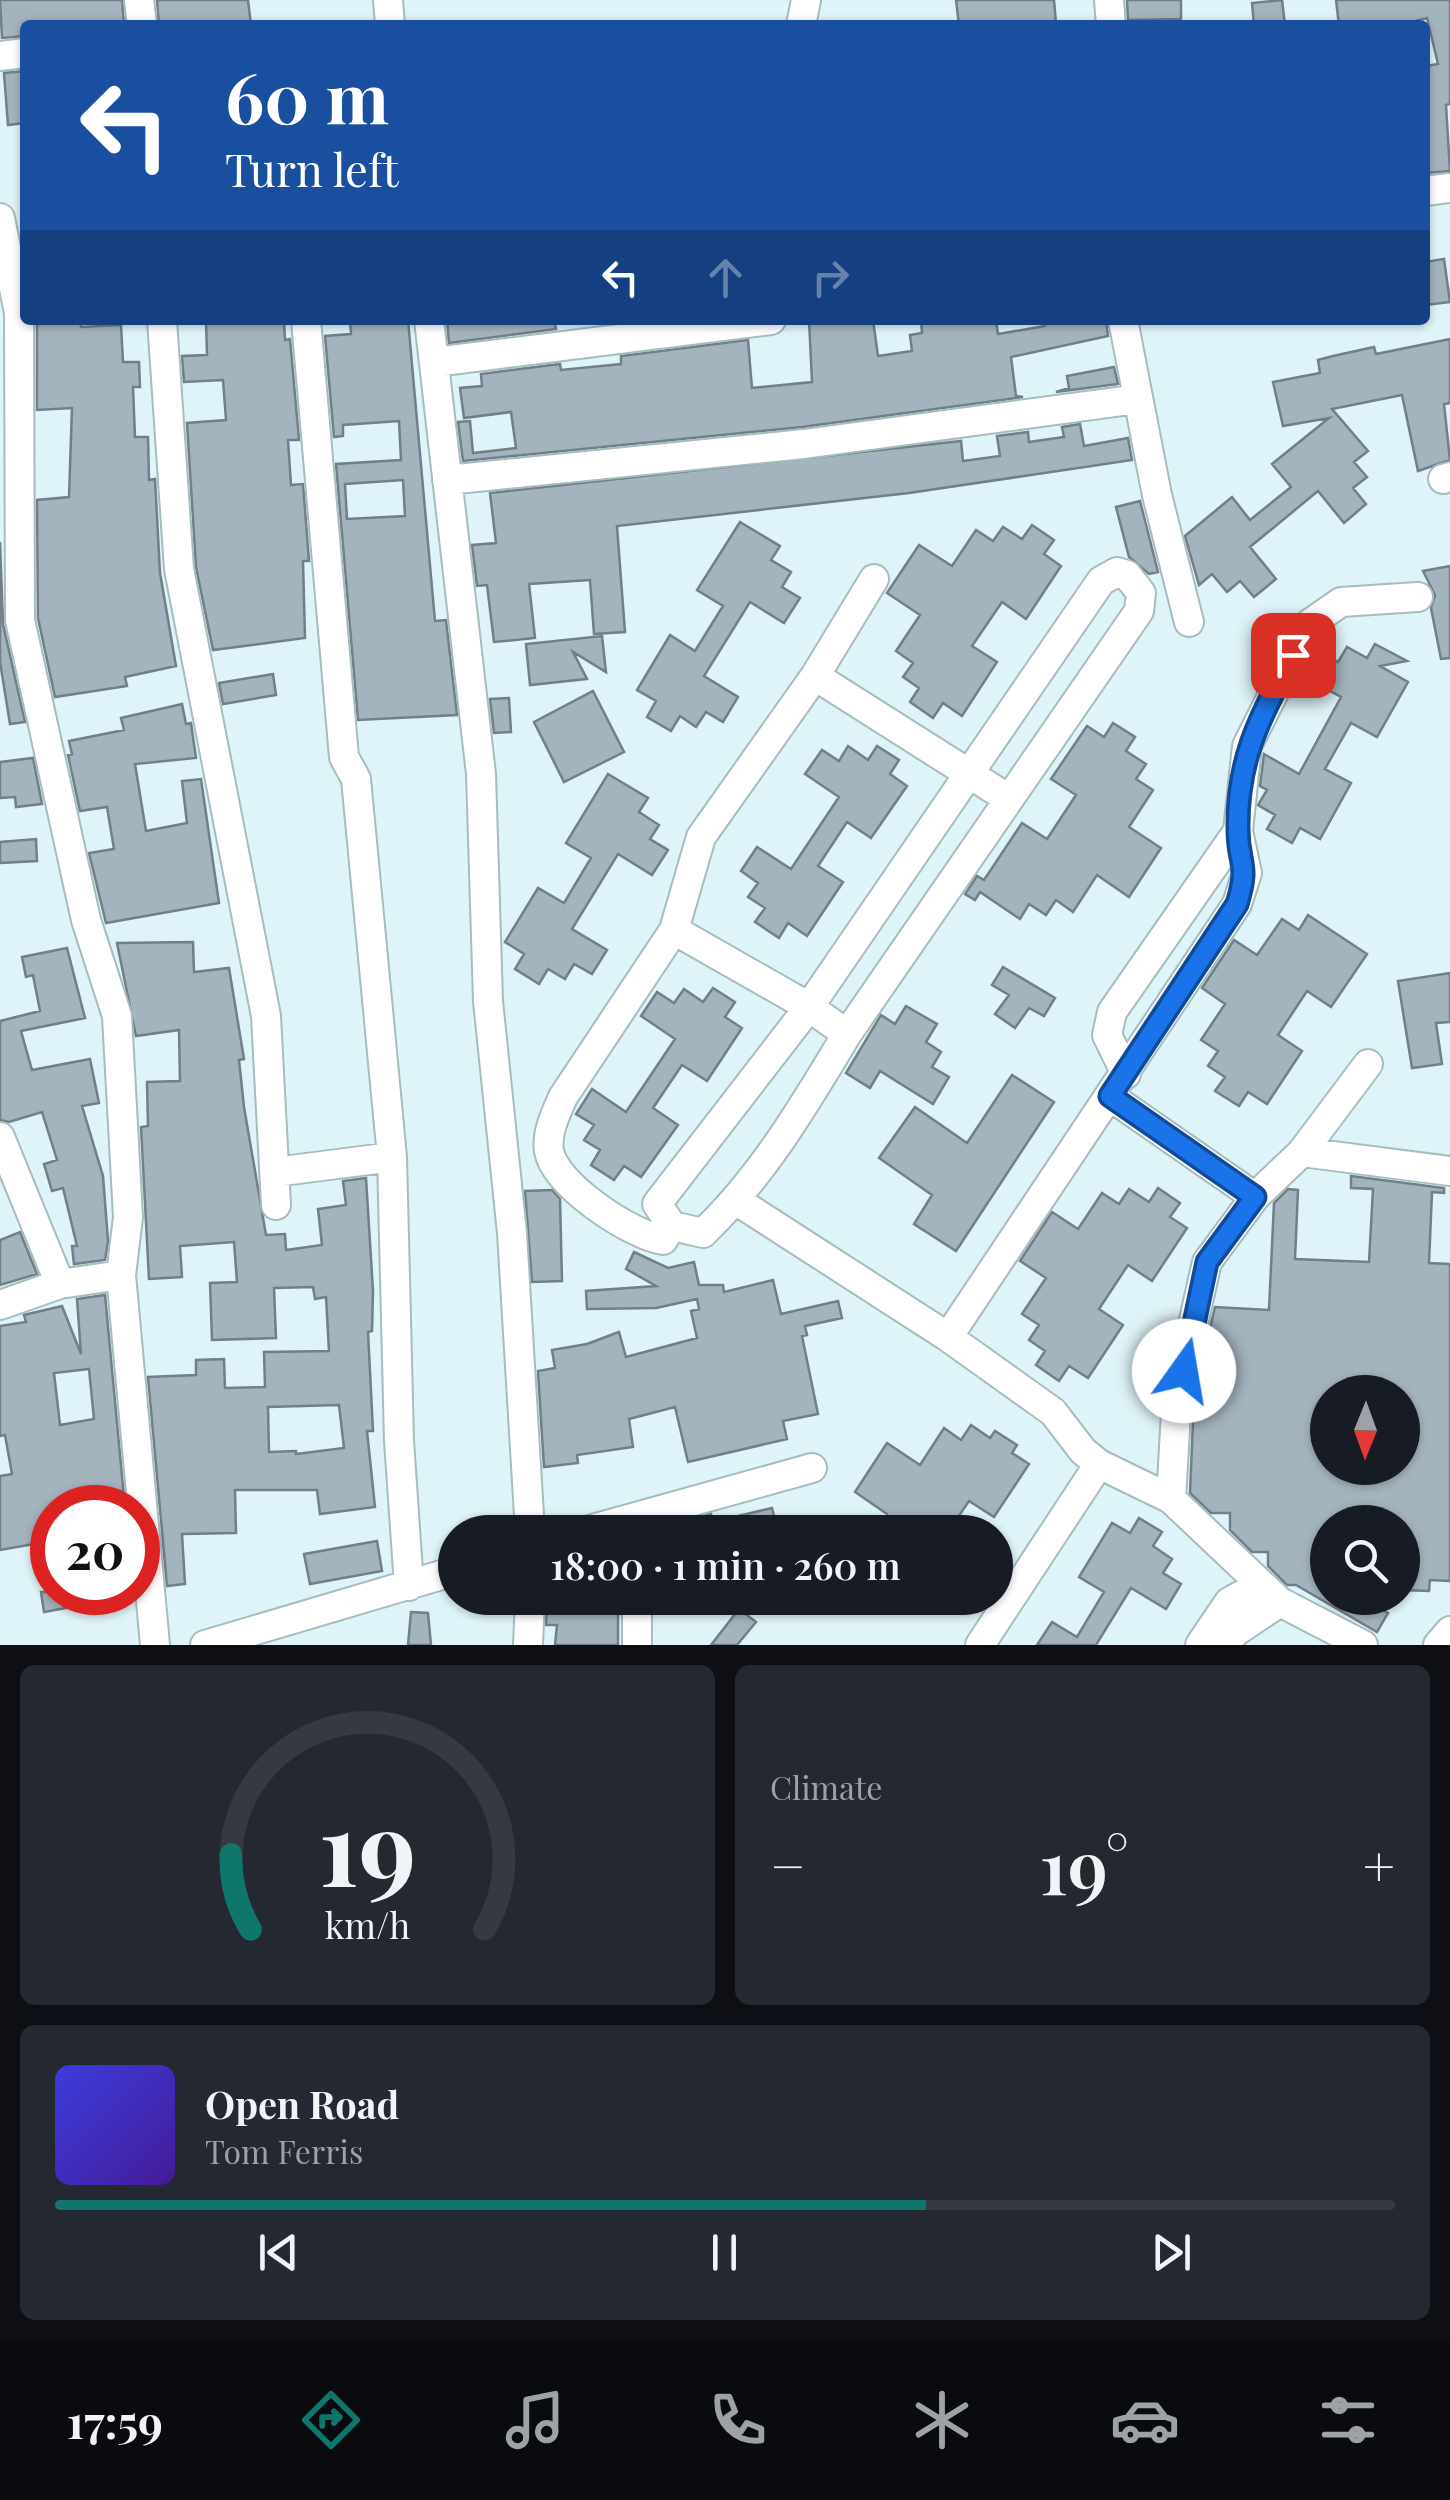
<!DOCTYPE html>
<meta charset="utf-8">
<style>
:root{--surface:#171b24;--page:#242831;--text:#f1f3f6;--muted:#9ea1a6;--line:#363941;--accent:#0f766e}
body{margin:0;font-family:"Playfair Display",serif;background:var(--page);color:var(--text);height:100vh;display:flex;flex-direction:column;font-size:38px;white-space:nowrap}
*{box-sizing:border-box;margin:0}
p{font-size:32px;color:var(--muted)}
.icon{flex:none;width:55px;height:55px;fill:none;stroke:currentColor;stroke-width:2;stroke-linecap:round;stroke-linejoin:round}
.map{position:relative;height:1645px;overflow:hidden}
.side{display:flex;flex-direction:column;gap:20px;padding:20px;background:#0d0f14;flex:1}
.side>*{flex:none}
.banner{position:absolute;left:20px;top:20px;width:1410px;height:305px;border-radius:10px;box-shadow:0 2px 8px #0004;background:#1a4fa0;color:#fff;overflow:hidden}
.needle{width:65px;rotate:181deg}
.controls{position:absolute;left:1310px;top:1375px;display:grid;gap:20px}
.controls a{display:grid;place-items:center;width:110px;height:110px;border-radius:50%;background:var(--surface);box-shadow:0 2px 8px #0004;font-size:50px}
.speed{position:absolute;left:30px;top:1485px;display:flex;gap:20px;font-size:50px;font-weight:700;text-align:center}
.speed>*{display:grid;place-content:center;width:130px;height:130px;border-radius:50%;background:var(--surface);box-shadow:0 2px 8px #0004;line-height:1}
.speed .limit{border:15px solid #d22;background:#fff;color:#111}
.pin{position:absolute;display:grid;place-items:center;width:85px;height:85px;color:#fff;margin:-42px;border-radius:20px;box-shadow:0 5px 15px #0006}
.me{position:absolute;width:110px;margin:-55px;rotate:13deg;stroke-linejoin:round;filter:drop-shadow(0 0 8px #0008)}
.turn{display:flex;align-items:center;gap:35px;height:210px;padding:0 40px;font-size:45px}
.turn .icon{width:130px;height:130px;stroke-width:2.5}
.turn b{display:block;font-size:70px;line-height:85px}
.lanes{display:flex;align-items:center;height:95px;padding:0 40px;background:#0003;justify-content:center;gap:50px;direction:ltr}
.lanes .off{opacity:.35}
.big{font-size:75px;font-weight:600;line-height:1.1}
.side .card{flex:1;display:flex;flex-direction:column;justify-content:center;gap:15px;min-width:0;padding:0 35px;border-radius:15px;background:var(--page)}
.side .dial{align-items:center;gap:0}
.dial svg{height:260px;overflow:visible;fill:none;stroke:var(--line);stroke-width:7;stroke-linecap:round;text-anchor:middle}
.dial text{fill:var(--text);stroke:none}
.song{display:flex;align-items:center;gap:30px}
.cover{width:120px;height:120px;border-radius:15px;background:linear-gradient(135deg,hsl(240 70% 55%),hsl(260 70% 35%))}
.played{height:10px;border-radius:5px;background:linear-gradient(90deg,var(--accent) 65%,var(--line) 65%)}
.keys{display:flex;justify-content:space-around;direction:ltr}
.heat{display:flex;justify-content:space-between;align-items:center;font-size:55px;direction:ltr}
.side .tiles{flex:1;display:grid;gap:20px;grid-template-columns:1fr 1fr}
.card:last-child{grid-column:span 2}
.trip{position:absolute;left:438px;top:1515px;width:575px;height:100px;border-radius:50px;background:var(--surface);box-shadow:0 2px 8px #0004;font-weight:600;line-height:100px;text-align:center}
.menu{display:flex;height:160px;justify-content:space-around;align-items:center;background:#090b0e;color:var(--muted)}
.menu .icon{width:70px;height:70px}
.menu .current{color:var(--accent)}
.menu b{font-size:45px;color:var(--text)}
.map>svg:first-child{display:block}
.building{fill:#a4b4bf;stroke:#707f88;stroke-width:2.5;fill-rule:evenodd}
.lines{fill:none;stroke-linecap:round;stroke-linejoin:round}
.minor-casing{stroke:#a7bcbf;stroke-width:32}
.minor{stroke:#fff;stroke-width:28}
.route-casing{stroke:#114b97;stroke-width:25}
.route{stroke:#1a73e8;stroke-width:18}
</style>
<div class="map">
<svg width="1450" height="1645" viewBox="0 0 1450 1645">
<rect width="100%" height="100%" fill="#dff4f8"/>
<!-- building -->
<path class="building" d="M 0,0 L 122,0 L 124,25 L 25,25 L 25,36 L 2,38 Z
M 157,0 L 248,0 L 251,25 L 159,25 Z
M 956,0 L 1054,0 L 1056,23 L 959,25 Z
M 1127,0 L 1181,0 L 1181,19 L 1128,20 Z
M 1282,0 L 1285,25 L 1254,25 L 1252,3 Z
M 1336,0 L 1450,0 L 1450,104 L 1446,105 L 1450,171 L 1425,173 L 1425,66 L 1438,64 L 1427,18 L 1399,25 L 1339,25 Z
M 25,71 L 25,123 L 8,125 L 4,73 Z
M 1444,259 L 1450,302 L 1425,305 L 1425,262 Z
M 64,320 L 81,320 L 81,327 L 121,325 L 123,362 L 139,362 L 140,387 L 133,387 L 135,437 L 148,437 L 149,480 L 155,479 L 160,573 L 176,666 L 125,677 L 127,686 L 55,697 L 38,618 L 37,500 L 69,497 L 72,408 L 37,410 L 37,324 Z
M 206,320 L 284,320 L 285,340 L 290,339 L 299,440 L 288,440 L 291,485 L 303,484 L 309,561 L 303,561 L 305,638 L 213,650 L 196,567 L 187,423 L 226,420 L 223,380 L 184,382 L 182,356 L 207,355 Z
M 350,320 L 408,320 L 435,621 L 446,620 L 457,715 L 358,720 L 336,464 L 401,460 L 399,421 L 343,425 L 343,436 L 334,437 L 325,336 L 351,334 ZM 403,480 L 405,516 L 347,519 L 345,484 Z
M 447,320 L 554,320 L 556,329 L 449,343 Z
M 809,320 L 873,320 L 878,356 L 912,351 L 910,335 L 922,333 L 921,320 L 996,320 L 998,334 L 1045,326 L 1044,320 L 1106,320 L 1108,336 L 1011,357 L 1016,396 L 1023,397 L 802,427 L 463,461 L 458,422 L 470,421 L 473,453 L 516,448 L 511,412 L 464,418 L 460,388 L 482,386 L 481,374 L 560,364 L 561,370 L 621,364 L 621,356 L 748,340 L 752,388 L 812,382 Z
M 1450,339 L 1450,403 L 1444,404 L 1450,460 L 1418,471 L 1402,395 L 1332,409 L 1368,451 L 1354,462 L 1367,477 L 1353,488 L 1366,504 L 1344,523 L 1318,491 L 1250,547 L 1276,579 L 1254,597 L 1240,581 L 1227,592 L 1212,574 L 1199,585 L 1185,536 L 1232,497 L 1250,520 L 1291,487 L 1272,464 L 1329,418 L 1283,426 L 1273,382 L 1320,373 L 1318,360 L 1333,356 L 1374,347 L 1376,354 Z
M 1114,367 L 1118,384 L 1056,392 L 1069,388 L 1067,376 Z
M 1080,424 L 1084,446 L 1128,438 L 1132,460 L 909,493 L 617,526 L 625,632 L 594,634 L 590,580 L 529,584 L 535,638 L 494,642 L 487,585 L 477,586 L 472,545 L 496,543 L 490,493 L 961,441 L 963,461 L 1000,456 L 997,436 L 1028,432 L 1029,442 L 1064,437 L 1062,427 Z
M 1140,501 L 1158,572 L 1149,574 L 1129,557 L 1116,507 Z
M 740,522 L 780,546 L 771,560 L 791,572 L 782,587 L 800,598 L 784,623 L 750,602 L 704,676 L 738,697 L 723,722 L 706,712 L 696,727 L 680,716 L 671,731 L 647,717 L 656,701 L 637,690 L 670,635 L 695,651 L 723,606 L 697,590 Z
M 1032,525 L 1054,540 L 1044,554 L 1061,566 L 1026,619 L 1002,602 L 972,646 L 997,662 L 962,716 L 943,703 L 933,718 L 910,702 L 919,688 L 903,677 L 913,663 L 896,651 L 920,615 L 887,593 L 919,545 L 952,566 L 976,530 L 993,541 L 1003,527 L 1022,539 Z
M 0,542 L 3,624 L 25,722 L 10,724 L 0,662 Z
M 1450,566 L 1450,658 L 1441,659 L 1431,608 L 1435,595 L 1423,571 Z
M 602,636 L 606,672 L 573,652 L 587,679 L 530,685 L 526,644 Z
M 1375,644 L 1407,661 L 1380,666 L 1408,682 L 1377,737 L 1351,723 L 1325,769 L 1351,783 L 1320,839 L 1300,828 L 1292,843 L 1267,829 L 1275,815 L 1258,805 L 1267,790 L 1260,786 L 1264,754 L 1299,774 L 1341,697 L 1306,678 L 1320,652 L 1338,662 L 1347,647 L 1367,658 Z
M 273,674 L 276,695 L 223,704 L 219,683 Z
M 593,691 L 624,752 L 564,782 L 534,722 Z
M 509,698 L 511,732 L 494,733 L 490,699 Z
M 182,704 L 186,724 L 191,723 L 196,758 L 135,764 L 146,831 L 187,823 L 182,781 L 201,779 L 219,903 L 106,923 L 89,853 L 114,849 L 107,807 L 80,811 L 68,755 L 72,754 L 69,741 L 124,730 L 121,718 Z
M 1113,723 L 1135,737 L 1126,751 L 1146,764 L 1136,779 L 1153,790 L 1129,827 L 1161,848 L 1129,897 L 1097,875 L 1073,912 L 1056,900 L 1046,915 L 1029,904 L 1020,919 L 980,892 L 975,900 L 965,894 L 977,876 L 984,880 L 1022,823 L 1047,839 L 1076,795 L 1051,779 L 1087,726 L 1104,737 Z
M 848,746 L 868,760 L 877,746 L 899,760 L 890,774 L 907,786 L 871,838 L 847,822 L 818,866 L 843,882 L 807,936 L 788,923 L 779,938 L 755,922 L 765,908 L 748,897 L 758,883 L 741,871 L 757,847 L 791,869 L 839,797 L 805,774 L 822,750 L 839,761 Z
M 33,758 L 42,804 L 16,807 L 15,797 L 0,798 L 0,762 Z
M 608,774 L 648,798 L 639,812 L 659,825 L 650,839 L 668,850 L 652,875 L 618,854 L 572,929 L 607,950 L 592,974 L 574,964 L 565,979 L 548,969 L 539,984 L 515,969 L 524,954 L 505,942 L 538,888 L 564,903 L 591,858 L 566,843 Z
M 36,839 L 37,861 L 0,863 L 0,842 Z
M 1308,915 L 1367,954 L 1331,1007 L 1307,991 L 1278,1035 L 1302,1051 L 1267,1104 L 1248,1092 L 1239,1106 L 1215,1091 L 1225,1077 L 1208,1066 L 1218,1051 L 1201,1040 L 1225,1004 L 1202,988 L 1234,940 L 1257,955 L 1282,919 L 1299,930 Z
M 193,942 L 194,972 L 229,968 L 244,1059 L 239,1060 L 244,1107 L 266,1235 L 285,1234 L 286,1250 L 322,1245 L 318,1209 L 346,1205 L 343,1181 L 366,1178 L 373,1291 L 372,1331 L 368,1332 L 373,1431 L 367,1431 L 375,1507 L 320,1514 L 317,1490 L 235,1490 L 236,1533 L 182,1534 L 185,1584 L 167,1586 L 148,1377 L 196,1375 L 196,1360 L 224,1359 L 225,1388 L 265,1387 L 264,1352 L 329,1351 L 326,1297 L 315,1299 L 313,1287 L 274,1288 L 276,1338 L 212,1340 L 210,1283 L 237,1282 L 234,1242 L 180,1246 L 182,1277 L 149,1279 L 141,1127 L 148,1126 L 147,1082 L 180,1081 L 179,1030 L 136,1036 L 117,943 ZM 339,1405 L 344,1448 L 296,1454 L 296,1451 L 269,1452 L 268,1407 Z
M 67,948 L 85,1018 L 21,1031 L 32,1070 L 90,1059 L 99,1103 L 82,1106 L 103,1176 L 108,1241 L 105,1260 L 74,1264 L 72,1246 L 77,1246 L 63,1188 L 52,1191 L 44,1164 L 57,1160 L 42,1112 L 9,1122 L 0,1120 L 0,1021 L 40,1011 L 33,975 L 26,977 L 22,957 Z
M 1003,967 L 1055,998 L 1044,1016 L 1029,1008 L 1015,1028 L 995,1014 L 1009,995 L 992,985 Z
M 1450,973 L 1450,1022 L 1436,1023 L 1442,1064 L 1412,1068 L 1398,981 Z
M 713,988 L 735,1002 L 725,1017 L 742,1028 L 707,1081 L 682,1065 L 653,1108 L 678,1125 L 641,1177 L 624,1166 L 614,1180 L 591,1165 L 600,1150 L 584,1140 L 594,1125 L 576,1114 L 592,1089 L 626,1112 L 675,1039 L 641,1016 L 657,992 L 674,1003 L 684,989 L 703,1002 Z
M 906,1006 L 937,1024 L 926,1042 L 941,1052 L 932,1067 L 949,1077 L 933,1104 L 880,1071 L 870,1088 L 846,1073 L 881,1015 L 895,1024 Z
M 1012,1075 L 1054,1102 L 956,1251 L 914,1224 L 932,1195 L 879,1158 L 915,1107 L 967,1143 Z
M 1351,1176 L 1444,1188 L 1444,1193 L 1432,1192 L 1429,1263 L 1450,1264 L 1450,1581 L 1430,1580 L 1429,1591 L 1402,1590 L 1402,1522 L 1328,1522 L 1328,1598 L 1358,1598 L 1388,1613 L 1377,1632 L 1296,1585 L 1287,1585 L 1268,1566 L 1268,1552 L 1252,1552 L 1230,1530 L 1230,1513 L 1211,1513 L 1190,1493 L 1194,1397 L 1215,1307 L 1269,1310 L 1274,1203 L 1288,1189 L 1298,1190 L 1295,1259 L 1369,1262 L 1373,1189 L 1351,1188 ZM 1328,1392 L 1402,1392 L 1402,1468 L 1328,1468 Z
M 1158,1188 L 1180,1203 L 1170,1217 L 1187,1228 L 1152,1281 L 1128,1265 L 1099,1309 L 1123,1325 L 1088,1378 L 1069,1366 L 1059,1381 L 1036,1365 L 1045,1351 L 1029,1340 L 1039,1325 L 1022,1314 L 1046,1278 L 1020,1261 L 1052,1212 L 1078,1229 L 1102,1193 L 1119,1204 L 1129,1189 L 1149,1202 Z
M 552,1190 L 560,1199 L 562,1281 L 532,1282 L 525,1191 Z
M 20,1232 L 37,1274 L 0,1285 L 0,1240 Z
M 634,1252 L 668,1268 L 694,1262 L 699,1285 L 723,1285 L 724,1292 L 773,1280 L 781,1314 L 838,1301 L 842,1318 L 805,1326 L 807,1335 L 802,1336 L 818,1414 L 783,1421 L 787,1439 L 688,1462 L 675,1407 L 629,1419 L 633,1447 L 577,1455 L 578,1463 L 544,1467 L 538,1371 L 555,1368 L 552,1350 L 587,1344 L 619,1332 L 626,1357 L 697,1338 L 691,1311 L 699,1309 L 697,1299 L 656,1308 L 587,1309 L 586,1291 L 656,1286 L 626,1269 Z
M 105,1295 L 125,1508 L 52,1508 L 52,1556 L 36,1559 L 34,1544 L 0,1550 L 0,1476 L 12,1474 L 5,1435 L 0,1436 L 0,1326 L 26,1322 L 24,1315 L 62,1306 L 81,1354 L 77,1299 ZM 89,1369 L 94,1419 L 60,1425 L 54,1373 Z
M 971,1425 L 990,1438 L 995,1431 L 1017,1445 L 1012,1453 L 1029,1464 L 994,1517 L 969,1501 L 948,1532 L 875,1532 L 887,1514 L 855,1492 L 887,1443 L 920,1465 L 944,1428 L 961,1440 Z
M 772,1508 L 778,1532 L 697,1532 L 693,1519 L 711,1514 L 713,1522 Z
M 1139,1518 L 1162,1532 L 1153,1546 L 1172,1559 L 1163,1573 L 1181,1584 L 1166,1609 L 1131,1588 L 1096,1645 L 1037,1645 L 1052,1622 L 1077,1637 L 1104,1592 L 1079,1577 L 1112,1523 L 1130,1533 Z
M 377,1541 L 382,1571 L 310,1584 L 304,1554 Z
M 41,1592 L 98,1592 L 99,1602 L 44,1612 Z
M 560,1598 L 618,1598 L 618,1645 L 555,1645 L 557,1625 L 546,1625 L 547,1603 L 560,1604 Z
M 739,1609 L 756,1622 L 737,1645 L 711,1645 Z
M 411,1612 L 428,1613 L 431,1645 L 408,1645 Z"/>
<g class="lines">
<!-- minor casing -->
<g class="minor-casing">
<path id="minor" d="M 139,0 L 142,25
M 388,0 L 390,25
M 1109,0 L 1111,25
M 801,25 L 806,0
M 0,56 L 25,53
M 1425,191 L 1450,188
M 0,218 L 19,313 L 20,620 L 86,920 L 117,1016 L 128,1217 L 121,1275 L 155,1645
M 162,320 L 179,569 L 266,1016 L 276,1205
M 306,320 L 344,757 L 356,779 L 392,1157 L 399,1441 L 409,1586
M 429,320 L 481,774 L 488,1001 L 512,1233 L 530,1532
M 1123,320 L 1157,495 L 1189,622
M 435,362 L 771,320
M 1443,479 L 1450,477
M 447,480 L 804,444 L 1138,399
M 1117,572 L 1127,575 L 1141,593 L 1139,611 L 847,1034 C 805,1104 762,1177 703,1233 L 672,1226 L 657,1204 L 809,1007 L 1101,581 Z
M 815,676 L 1009,799
M 674,930 L 809,1007 L 847,1034
M 1126,1074 L 1107,1035 L 1112,1012 L 1238,831
M 1111,1097 L 1255,1197
M 0,1137 L 60,1284
M 1302,1152 L 1450,1171
M 275,1172 L 392,1157
M 737,1201 L 948,1337 L 1053,1412 L 1083,1451 L 1099,1464 L 1171,1499 L 1280,1602
M 672,1226 L 663,1240 C 631,1235 555,1185 549,1151 C 546,1133 556,1113 563,1097 L 674,930 L 701,837 L 815,676 L 874,579
M 0,1305 L 60,1284 L 121,1275
M 948,1337 L 1237,904 L 1247,873 L 1238,831 L 1247,746 L 1308,625 L 1341,602 L 1418,597
M 1171,1499 L 1177,1395 L 1207,1262 L 1255,1197 L 1302,1152 L 1368,1064
M 582,1532 L 812,1468
M 637,1598 L 637,1645
M 205,1645 L 455,1571
M 528,1645 L 530,1598
M 980,1645 L 1099,1464
M 1200,1645 L 1229,1602 L 1247,1592 L 1280,1602 L 1363,1645
M 1225,1645 L 1235,1632 L 1280,1602
M 1438,1645 L 1450,1631"/>
</g>
<!-- minor -->
<use href="#minor" class="minor"/>
</g>
<g class="lines">
<!-- route casing -->
<g class="route-casing">
<path id="route" d="M 1184,1371 L 1207,1262 L 1255,1197 L 1110,1096 L 1237,904 C 1250,862 1238,866 1238,829 C 1237,757 1261,716 1293,655"/>
</g>
<!-- route -->
<use href="#route" class="route"/>
</g>
</svg>
<div class="controls">
<a><svg class="needle" viewBox="-14 -14 28 28"><path d="M0-13l5 13h-10z" fill="#e53935"/><path d="M0 13l5-13h-10z" fill="#9ea1a6"/></svg></a>
<a><svg class="icon" aria-label="search" viewBox="0 0 24 24"><circle cx="10" cy="10" r="6"/><path d="M15 15l6 6"/></svg></a>
</div>
<div class="speed"><div class="limit">20</div></div>
<div class="pin" style="left:1293px;top:655px;background:#d93025"><svg class="icon" aria-label="arrive" viewBox="0 0 24 24"><path d="M6 21V4h12l-3 4 3 4H6"/></svg></div>
<svg class="me" style="left:1184px;top:1371px" viewBox="-20 -20 40 40"><circle r="19" fill="#fff"/><path d="M0-13L10 11 0 6-10 11z" fill="#1a73e8"/></svg>
<div class="trip">18:00 · 1 min · 260 m</div>
<div class="banner">
<div class="turn"><svg class="icon" aria-label="left" viewBox="0 0 24 24"><path d="M17 20v-9H6M10 6l-5 5 5 5"/></svg><div><b>60 m</b>Turn left</div></div>
<div class="lanes"><svg class="icon" aria-label="left" viewBox="0 0 24 24"><path d="M17 20v-9H6M10 6l-5 5 5 5"/></svg><svg class="icon off" aria-label="ahead" viewBox="0 0 24 24"><path d="M12 20V5M6 11l6-6 6 6"/></svg><svg class="icon off" aria-label="right" viewBox="0 0 24 24"><path d="M7 20v-9h11M14 6l5 5-5 5"/></svg></div>
</div>
</div>
<section class="side">
<div class="tiles">
<div class="card dial"><svg viewBox="0 0 100 80">
<path d="M14 69A42 42 0 1 1 86 69"/>
<path d="M14 69A42 42 0 0 1 8 46" stroke="#0f766e"/>
<text x="50" y="56" font-size="32" font-weight="700">19</text>
<text x="50" y="72" font-size="11">km/h</text>
</svg></div>
<div class="card"><p>Climate</p>
<div class="heat"><a>−</a><b class="big">19°</b><a>+</a></div>
</div>
<div class="card">
<div class="song"><i class="cover"></i><div><b>Open Road</b><p>Tom Ferris</p></div></div>
<div class="played"></div>
<div class="keys"><svg class="icon" aria-label="previous" viewBox="0 0 24 24"><path d="M18 5L8 12l10 7zM5 5v14"/></svg><svg class="icon" aria-label="pause" viewBox="0 0 24 24"><path d="M8 5v14M16 5v14"/></svg><svg class="icon" aria-label="next" viewBox="0 0 24 24"><path d="M6 5l10 7-10 7zM19 5v14"/></svg></div>
</div>
</div>
</section>
<nav class="menu">
<b>17:59</b>
<svg class="icon current" aria-label="directions" viewBox="0 0 24 24"><path d="M12 3l9 9-9 9-9-9zM9 14v-3h6M13 9l2 2-2 2"/></svg>
<svg class="icon" aria-label="music" viewBox="0 0 24 24"><path d="M9 18V5l10-2v13"/><circle cx="6" cy="18" r="3"/><circle cx="16" cy="16" r="3"/></svg>
<svg class="icon" aria-label="phone" viewBox="0 0 24 24"><path d="M5 4h4l2 5-3 2q2 4 5 5l2-3 5 2v4C11 20 4 13 5 4z"/></svg>
<svg class="icon" aria-label="climate" viewBox="0 0 24 24"><path d="M12 3v18M4 7l16 10M4 17L20 7"/></svg>
<svg class="icon" aria-label="car" viewBox="0 0 24 24"><path d="M5 17H2v-5l4-1 3-4h7l3 4 3 1v5h-3M9 17h6M6 11h13"/><circle cx="7" cy="17" r="2"/><circle cx="17" cy="17" r="2"/></svg>
<svg class="icon" aria-label="filters" viewBox="0 0 24 24"><path d="M4 7h16M4 17h16"/><circle cx="9" cy="7" r="2"/><circle cx="15" cy="17" r="2"/></svg>
</nav>
